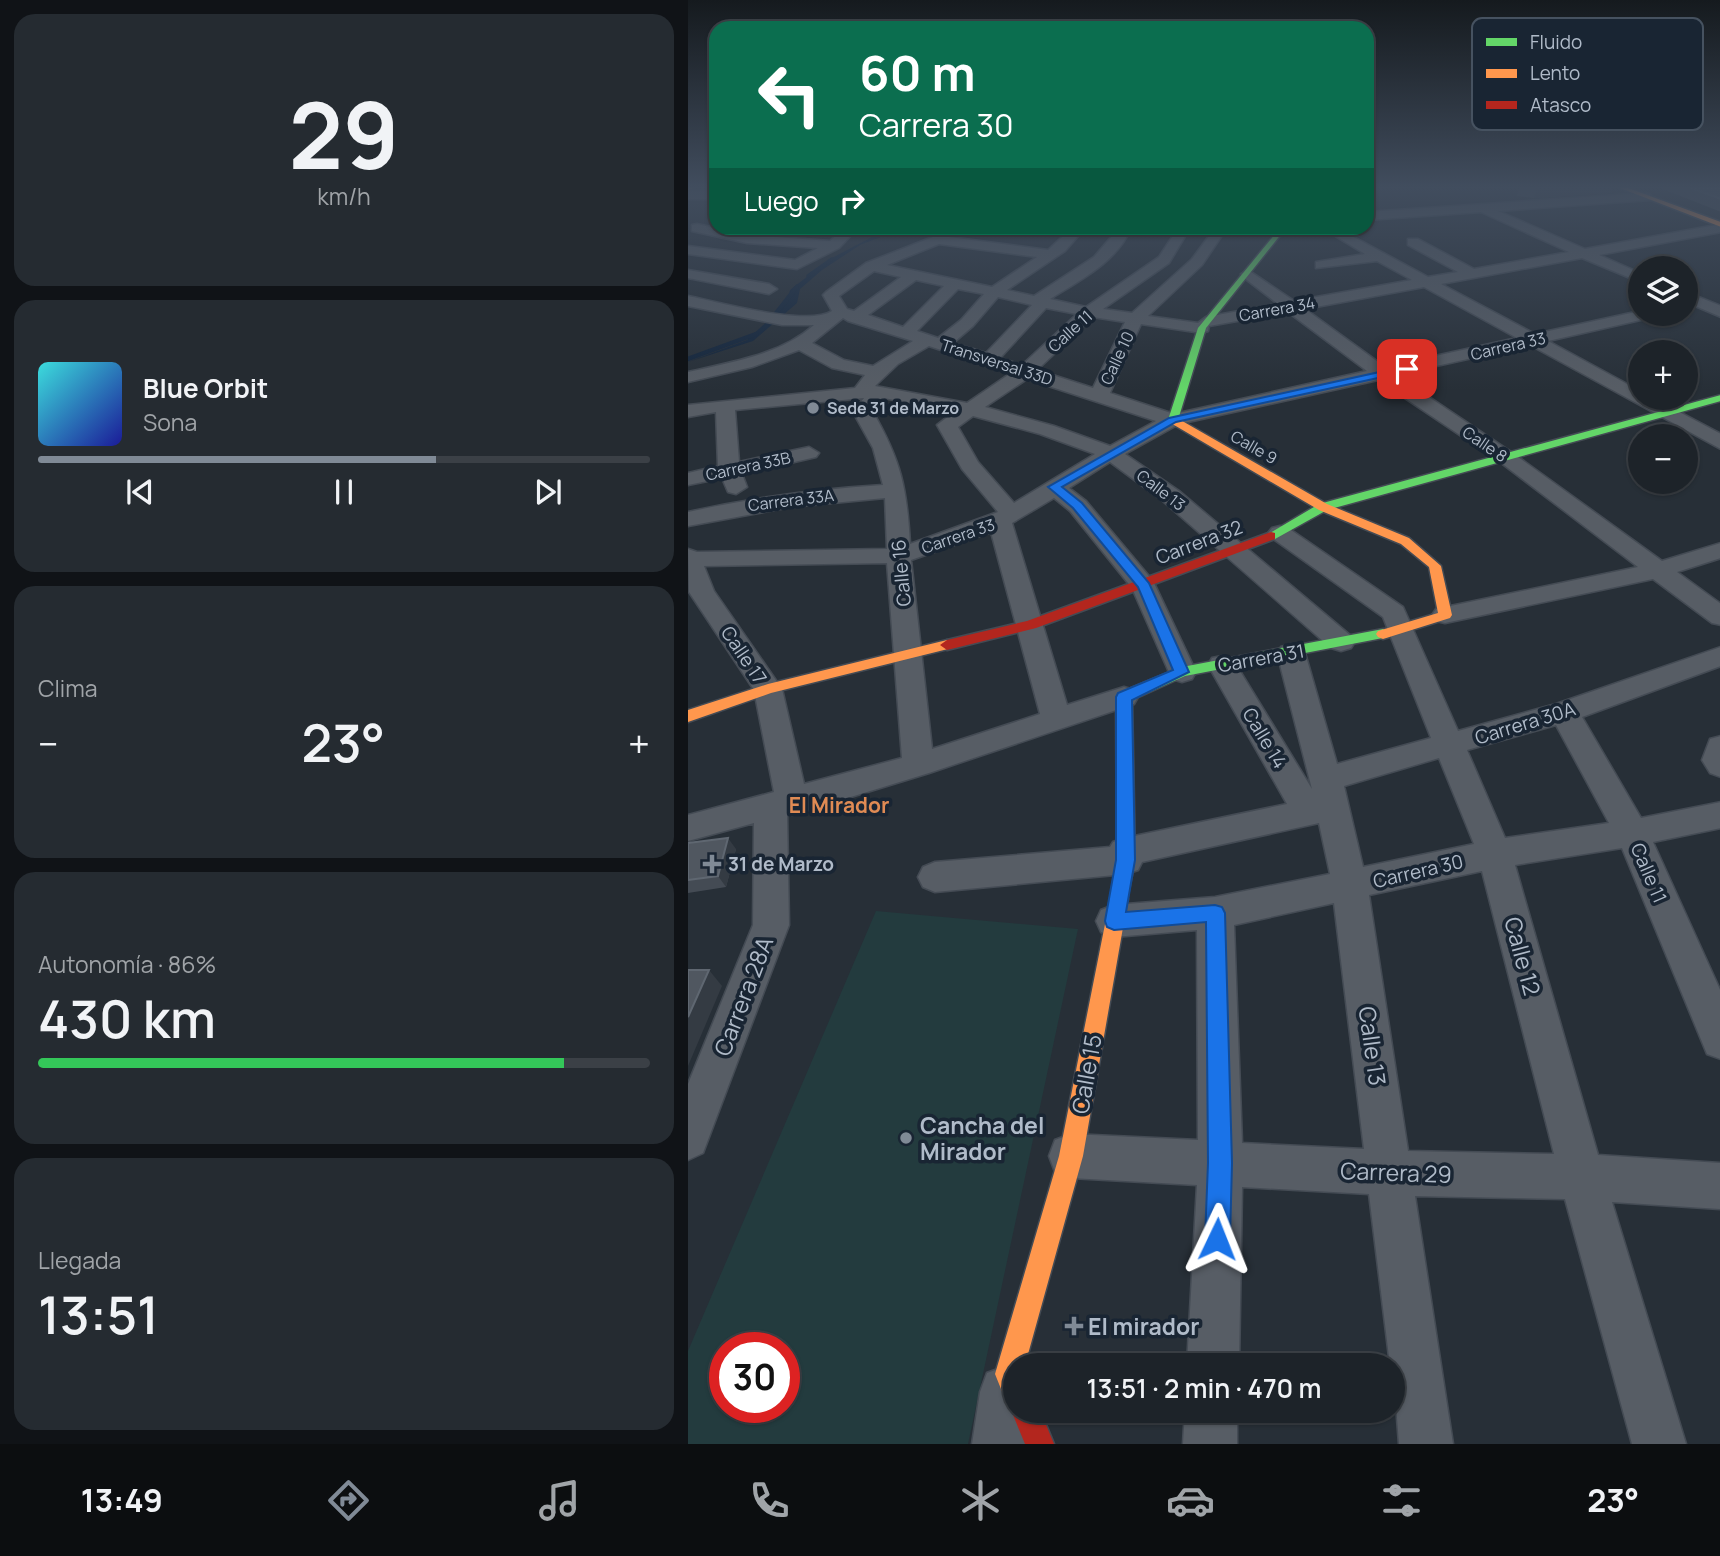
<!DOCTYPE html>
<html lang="es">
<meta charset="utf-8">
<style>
:root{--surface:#1d2329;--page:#252b31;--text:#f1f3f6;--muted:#a0a4a8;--line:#3b4046;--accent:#808a96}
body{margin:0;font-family:Manrope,sans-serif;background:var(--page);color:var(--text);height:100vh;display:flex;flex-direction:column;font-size:26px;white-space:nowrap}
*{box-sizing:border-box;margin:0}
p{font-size:23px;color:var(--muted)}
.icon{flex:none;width:38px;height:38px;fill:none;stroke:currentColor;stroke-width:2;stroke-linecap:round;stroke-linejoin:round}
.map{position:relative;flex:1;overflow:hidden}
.sheet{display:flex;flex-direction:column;gap:14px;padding:14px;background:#101317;width:688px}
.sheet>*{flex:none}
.guide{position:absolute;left:21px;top:21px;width:665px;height:214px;border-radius:21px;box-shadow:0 2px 5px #0004,0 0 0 2px var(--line);background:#0b6e4f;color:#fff;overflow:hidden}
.controls{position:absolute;left:940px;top:256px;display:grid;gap:14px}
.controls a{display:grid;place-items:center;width:70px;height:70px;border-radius:50%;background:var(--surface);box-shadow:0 2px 5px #0004,0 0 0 2px var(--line);font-size:35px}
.speed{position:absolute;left:21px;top:1332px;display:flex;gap:14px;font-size:35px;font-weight:700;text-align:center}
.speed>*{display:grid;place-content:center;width:91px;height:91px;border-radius:50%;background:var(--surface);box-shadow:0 2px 5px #0004,0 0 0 2px var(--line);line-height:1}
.speed .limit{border:10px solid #d22;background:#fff;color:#111}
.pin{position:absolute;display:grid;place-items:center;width:60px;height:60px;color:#fff;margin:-30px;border-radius:14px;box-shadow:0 4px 10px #0006}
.me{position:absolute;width:77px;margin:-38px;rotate:2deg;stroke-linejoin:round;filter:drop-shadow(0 0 5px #0008)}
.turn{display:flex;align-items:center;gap:24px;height:147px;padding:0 35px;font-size:32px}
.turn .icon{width:91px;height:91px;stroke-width:2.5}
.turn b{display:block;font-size:49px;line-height:60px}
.then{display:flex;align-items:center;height:66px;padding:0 35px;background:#0003;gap:14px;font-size:26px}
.big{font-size:52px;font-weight:600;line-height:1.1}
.sheet .card{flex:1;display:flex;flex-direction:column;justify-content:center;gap:10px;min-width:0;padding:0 24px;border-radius:21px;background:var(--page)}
.sheet .dial{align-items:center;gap:0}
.dial b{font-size:91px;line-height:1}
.song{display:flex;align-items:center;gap:21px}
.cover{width:84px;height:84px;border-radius:10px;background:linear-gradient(135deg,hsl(180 70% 55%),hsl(240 70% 35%))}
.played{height:7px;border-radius:4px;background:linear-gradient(90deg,var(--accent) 65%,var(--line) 65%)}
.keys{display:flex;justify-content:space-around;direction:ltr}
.heat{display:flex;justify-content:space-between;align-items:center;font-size:38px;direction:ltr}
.charge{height:10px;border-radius:5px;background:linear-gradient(90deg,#34c759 86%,var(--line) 0)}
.trip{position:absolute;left:315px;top:1353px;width:402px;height:70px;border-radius:35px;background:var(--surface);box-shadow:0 2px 5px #0004,0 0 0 2px var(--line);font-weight:600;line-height:70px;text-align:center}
.tab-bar{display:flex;height:112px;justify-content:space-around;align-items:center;background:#0c0e10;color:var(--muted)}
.tab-bar .icon{width:49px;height:49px}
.tab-bar .selected{color:var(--accent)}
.tab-bar b{font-size:32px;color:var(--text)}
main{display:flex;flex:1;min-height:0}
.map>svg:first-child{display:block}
.green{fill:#233b3e;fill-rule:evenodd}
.water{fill:#14263c}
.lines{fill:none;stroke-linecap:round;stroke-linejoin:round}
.stream-far1{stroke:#14263c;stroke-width:3.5}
.stream{stroke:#14263c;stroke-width:4.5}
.street-casing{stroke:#444b54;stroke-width:3}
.fast-casing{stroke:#444b54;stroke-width:3}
.slow-casing{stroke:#444b54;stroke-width:3}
.jam-casing{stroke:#444b54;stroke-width:3}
.street{fill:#575d65;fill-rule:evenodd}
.fast{fill:#63d668;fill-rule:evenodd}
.slow{fill:#ff974d;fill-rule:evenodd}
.jam{fill:#b3261e;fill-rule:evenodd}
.wall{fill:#444b54}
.shaded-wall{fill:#343b43}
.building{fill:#505760;stroke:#5f6771;stroke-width:2}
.route{fill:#1a73e8;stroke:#114b97;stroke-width:2}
.poi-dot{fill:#808a96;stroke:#192533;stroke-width:2.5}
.labels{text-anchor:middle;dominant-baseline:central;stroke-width:7;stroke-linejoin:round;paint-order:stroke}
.far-street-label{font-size:16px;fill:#b0bbc9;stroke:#192533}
.far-poi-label{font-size:16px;font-weight:bold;fill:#b0bbc9;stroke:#192533;text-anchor:start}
.street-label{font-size:19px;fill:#b0bbc9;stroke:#192533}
.poi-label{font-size:19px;font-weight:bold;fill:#b0bbc9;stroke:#192533;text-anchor:start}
.neighbourhood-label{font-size:21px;font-weight:bold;fill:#e08b54;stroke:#192533}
.near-street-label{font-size:23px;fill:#b0bbc9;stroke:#192533}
.near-poi-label{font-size:23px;font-weight:bold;fill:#b0bbc9;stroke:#192533;text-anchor:start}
.key{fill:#192533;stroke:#465260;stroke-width:2}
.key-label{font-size:19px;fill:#b0bbc9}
</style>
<main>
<section class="sheet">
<div class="card dial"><b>29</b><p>km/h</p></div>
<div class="card">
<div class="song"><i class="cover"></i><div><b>Blue Orbit</b><p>Sona</p></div></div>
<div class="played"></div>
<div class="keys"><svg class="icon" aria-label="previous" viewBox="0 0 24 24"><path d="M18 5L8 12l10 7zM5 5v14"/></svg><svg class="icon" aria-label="pause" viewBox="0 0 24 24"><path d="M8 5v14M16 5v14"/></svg><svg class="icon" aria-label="next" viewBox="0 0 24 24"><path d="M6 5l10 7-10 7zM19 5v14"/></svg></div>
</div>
<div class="card"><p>Clima</p>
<div class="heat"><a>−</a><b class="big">23°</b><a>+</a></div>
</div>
<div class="card"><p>Autonomía · 86%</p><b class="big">430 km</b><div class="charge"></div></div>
<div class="card"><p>Llegada</p><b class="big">13:51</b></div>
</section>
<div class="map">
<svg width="1033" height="1444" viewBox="0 0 1033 1444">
<rect width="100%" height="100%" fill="#272f37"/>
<!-- green -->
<path class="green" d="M 188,911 L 390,929 L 280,1444 L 0,1444 L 0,1351 ZM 37,1348 L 96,1348 L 96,1407 L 37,1407 Z"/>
<!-- water -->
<path class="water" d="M 187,228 L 195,228 L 195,236 L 172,245 L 134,270 L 112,289 L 109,303 L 65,341 L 0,362 L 59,340 L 99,303 L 102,290 L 142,259 L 186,236 Z"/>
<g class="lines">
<!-- stream-far1 -->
<path class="stream-far1" d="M 120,276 L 144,259
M 106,290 L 109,286"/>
<!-- stream -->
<path class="stream" d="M 86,316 L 108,288
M 0,359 L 68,334"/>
<!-- street casing -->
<g class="street-casing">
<path id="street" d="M 0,191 L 28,191 L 28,199 L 0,199 Z
M 958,193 L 962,194 L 962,200 L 810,211 L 897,249 L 1033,224 L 1033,232 L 911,255 L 952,273 L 952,282 L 894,258 L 753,284 L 847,334 L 952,311 L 972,313 L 970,316 L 860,341 L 952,391 L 952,397 L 963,397 L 1033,434 L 1033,449 L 842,345 L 708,375 L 826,454 L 974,561 L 1033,543 L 1033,558 L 989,572 L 1033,604 L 1033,625 L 1024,623 L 965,579 L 757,623 L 748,621 L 744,615 L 748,609 L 950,567 L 812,462 L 690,380 L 491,424 L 437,454 L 491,491 L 663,636 L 667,642 L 663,648 L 653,651 L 643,648 L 475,501 L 422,462 L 381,488 L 398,501 L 465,581 L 508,672 L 504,679 L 494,682 L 484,679 L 444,588 L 382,511 L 366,498 L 324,523 L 379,705 L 436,687 L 446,690 L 450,697 L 446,704 L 241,773 L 104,815 L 99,813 L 101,925 L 15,1153 L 0,1160 L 0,1084 L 65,925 L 66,823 L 0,841 L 0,815 L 86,792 L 66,690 L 1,592 L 0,549 L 9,552 L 199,549 L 197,498 L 103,507 L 0,526 L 0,512 C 64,498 129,489 195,485 L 185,448 L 165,412 L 176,398 L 47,410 L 51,462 L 121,447 L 131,453 L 128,457 L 54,474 L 59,487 L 48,494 L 40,492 L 34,478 L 0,485 L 0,473 L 30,466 L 28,412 L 0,417 L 0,405 L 167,388 L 177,375 L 144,368 L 111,350 L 64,367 L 0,382 L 0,372 C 44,362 92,355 126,325 L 94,325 L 0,306 L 0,296 C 31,302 119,327 144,311 L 135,295 L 138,292 L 178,263 L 245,237 L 257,228 L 271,228 L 261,237 L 360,250 L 384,228 L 397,228 L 377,251 L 319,290 L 346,296 L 406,257 L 431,228 L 443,228 C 429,262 392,280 362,299 L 398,307 L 471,257 L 490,228 L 502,228 L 481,263 L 415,309 L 444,313 L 504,259 L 527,228 L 539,228 L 514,265 L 460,316 L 510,323 L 518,317 L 590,304 L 555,277 L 553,274 L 560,270 L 606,301 L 724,280 L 689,261 L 628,268 L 628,262 L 677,254 L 634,228 L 649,228 L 740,277 L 770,272 L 720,245 L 720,239 L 730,239 L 786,269 L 881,252 L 793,212 L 679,220 L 679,212 ZM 251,244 L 349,257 L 304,287 L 199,265 ZM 186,271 L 213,277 L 166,311 L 159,309 L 151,296 ZM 228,280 L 256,286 L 215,327 L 180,315 ZM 736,287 L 829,338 L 697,367 L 617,309 ZM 270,289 L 296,294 L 273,320 L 250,338 L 229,331 ZM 310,297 L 344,305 L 298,353 L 265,343 L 285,326 ZM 358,308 L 389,314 L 334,365 L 312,358 ZM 600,312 L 679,371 L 486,414 L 422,393 L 453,324 L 514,333 L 520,331 L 521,326 ZM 405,317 L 437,322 L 405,388 L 349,370 ZM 155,318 L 160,321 L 225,341 L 185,366 L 156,360 L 124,343 ZM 241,346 L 323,373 L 279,403 L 187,386 L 210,364 ZM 339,379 L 468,421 L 422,446 L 366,426 L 297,407 ZM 196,398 L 266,412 L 249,425 L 274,469 L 310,512 L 222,544 C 219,488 213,461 185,412 ZM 285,416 L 352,434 L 407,454 L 326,503 L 290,462 L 270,427 ZM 303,532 L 352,714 L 244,749 L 223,560 ZM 199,563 L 214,758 L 116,784 L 94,689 L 26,591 L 16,566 Z
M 9,224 L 59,235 L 142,241 L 156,228 L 170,228 L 151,248 L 109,269 L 0,254 L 0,246 L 107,260 L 130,248 L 59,243 L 4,231 L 4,225 Z
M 0,270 L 81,284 L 89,289 L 81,294 L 0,278 Z
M 998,292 L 1033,306 L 1033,317 L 998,302 Z
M 592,526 L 600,528 L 715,607 L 770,731 L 868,704 L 1033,647 L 1033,666 L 894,717 L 953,818 L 1033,802 L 1033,828 L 965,842 L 1033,992 L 1033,1059 L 1019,1054 L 934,848 L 827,865 L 910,1155 L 1033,1163 L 1033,1209 L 924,1202 L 998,1444 L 944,1444 L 877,1199 L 727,1196 L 765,1444 L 711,1444 L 705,1365 L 702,1365 L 681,1194 L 554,1187 L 551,1365 L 499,1365 L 509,1185 L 383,1178 L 367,1172 L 361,1156 L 367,1140 L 383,1134 L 510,1140 L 509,930 L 426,937 L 413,932 L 408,921 L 413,910 L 426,905 L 527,897 L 642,874 L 631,823 L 454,862 L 450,870 L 438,874 L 247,892 L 235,887 L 230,877 L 235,867 L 247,862 L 422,847 L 425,842 L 437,838 L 599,804 L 520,665 L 524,658 L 534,656 L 544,658 L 624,789 L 589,653 L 593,647 L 603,644 L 613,647 L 617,653 L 649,764 L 743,738 L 695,617 L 584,538 L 580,533 L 584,528 ZM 868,725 L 921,823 L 817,838 L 779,750 ZM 751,758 L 786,844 L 675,867 L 656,786 ZM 794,871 L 866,1154 L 720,1151 L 681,895 ZM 646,903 L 676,1149 L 554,1143 L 546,925 Z
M 1033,736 L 1033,777 L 1022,773 L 1014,760 L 1022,739 Z
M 318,1366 L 327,1370 L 327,1410 L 342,1410 L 338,1444 L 284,1444 L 292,1392 L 299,1373 Z
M 497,1410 L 549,1410 L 549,1444 L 495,1444 Z"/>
</g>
<!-- fast casing -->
<g class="fast-casing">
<path id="fast" d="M 592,228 L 598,228 L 518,328 L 490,420 L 481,422 L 480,420 L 510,328 Z
M 1033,395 L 1033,401 L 639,510 L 587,539 L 579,539 L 577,536 L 631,504 Z
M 695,629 L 702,634 L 700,637 L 497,676 L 444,700 L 447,860 L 438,905 L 431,907 L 424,905 L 422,899 L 429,860 L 428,697 L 431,693 L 494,667 Z"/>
</g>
<!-- slow casing -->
<g class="slow-casing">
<path id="slow" d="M 0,188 L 4,188 L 0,190 Z
M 932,188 L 940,188 L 1033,222 L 1033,227 Z
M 481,418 L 489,418 L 639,504 L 721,538 L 753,566 L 764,615 L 762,618 L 695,639 L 690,637 L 688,634 L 690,631 L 750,613 L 741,567 L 713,544 L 631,510 L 481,422 Z
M 259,640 L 264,642 L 266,645 L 264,648 L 83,693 L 0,722 L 0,710 L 80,684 Z
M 431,891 L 438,893 L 440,899 L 395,1156 L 337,1365 L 327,1365 L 327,1403 L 317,1399 L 307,1374 L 371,1156 L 422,899 L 424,893 Z"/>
</g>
<!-- jam casing -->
<g class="jam-casing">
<path id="jam" d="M 583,532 L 587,533 L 587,539 L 348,628 L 259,650 L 252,645 L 259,640 L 339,621 Z
M 327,1400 L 327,1410 L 352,1410 L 366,1444 L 337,1444 L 323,1410 Z"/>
</g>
<!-- street -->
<use href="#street" class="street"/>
<!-- fast -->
<use href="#fast" class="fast"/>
<!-- slow -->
<use href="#slow" class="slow"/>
<!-- jam -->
<use href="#jam" class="jam"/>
</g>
<!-- wall -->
<path class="wall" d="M 831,188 L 925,188 L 923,193 L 846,198 L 829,196 Z
M 972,188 L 1033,188 L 1033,212 Z
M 0,843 L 48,849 L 38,887 L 0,893 Z"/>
<!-- shaded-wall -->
<path class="shaded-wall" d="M 849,188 L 925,188 L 923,193 L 846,198 Z
M 40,838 L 48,849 L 38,887 L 30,876 Z
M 21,970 L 34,986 L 0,1066 L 0,1017 Z"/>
<!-- building -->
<path class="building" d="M 1003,188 L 1033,188 L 1033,199 Z
M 40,838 L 30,876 L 0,880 L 0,843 Z
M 0,970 L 21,970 L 0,1017 Z"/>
<!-- sky -->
<linearGradient id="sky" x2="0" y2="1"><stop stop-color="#151a1e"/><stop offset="0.48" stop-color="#414d5e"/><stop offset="1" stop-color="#414d5e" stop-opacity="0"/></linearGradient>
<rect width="1033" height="390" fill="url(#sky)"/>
<!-- route -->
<path class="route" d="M 719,366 L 722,371 L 488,422 L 374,487 L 394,503 L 461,583 L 501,672 L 444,700 L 447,860 L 438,912 L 527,905 L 534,907 L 537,913 L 544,1163 L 542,1239 L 538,1248 L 529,1251 L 520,1248 L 517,1239 L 520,1163 L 518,922 L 426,930 L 419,927 L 417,921 L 428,860 L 428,697 L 430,693 L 485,670 L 450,587 L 385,508 L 360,487 L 481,418 Z"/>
<!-- markers -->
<g class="poi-dot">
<circle cx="125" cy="408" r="7"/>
<path d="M20.5 853.5h7v7h7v7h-7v7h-7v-7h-7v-7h7z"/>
<circle cx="218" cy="1138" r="7"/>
<path d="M382.5 1315.5h7v7h7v7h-7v7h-7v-7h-7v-7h7z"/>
</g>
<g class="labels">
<!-- far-street labels -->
<g class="far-street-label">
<text transform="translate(589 309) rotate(-10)">Carrera 34</text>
<text transform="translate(382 331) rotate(-42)">Calle 11</text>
<text transform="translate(820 346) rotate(-13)">Carrera 33</text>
<text transform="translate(429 358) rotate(-65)">Calle 10</text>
<text transform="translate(309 362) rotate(18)">Transversal 33D</text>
<text transform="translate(797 444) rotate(34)">Calle 8</text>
<text transform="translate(566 447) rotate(30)">Calle 9</text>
<text transform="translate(60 466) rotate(-12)">Carrera 33B</text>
<text transform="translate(473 490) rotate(37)">Calle 13</text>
<text transform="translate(103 500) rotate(-7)">Carrera 33A</text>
<text transform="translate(270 536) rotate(-19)">Carrera 33</text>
</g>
<!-- far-poi labels -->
<g class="far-poi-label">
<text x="139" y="408">Sede 31 de Marzo</text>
</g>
<!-- street labels -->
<g class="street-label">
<text transform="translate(511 542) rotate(-21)">Carrera 32</text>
<text transform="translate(213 573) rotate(-95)">Calle 16</text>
<text transform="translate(56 655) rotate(56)">Calle 17</text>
<text transform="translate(573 658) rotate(-10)">Carrera 31</text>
<text transform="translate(837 723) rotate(-17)">Carrera 30A</text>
<text transform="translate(577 738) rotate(59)">Calle 14</text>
<text transform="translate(730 871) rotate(-13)">Carrera 30</text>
<text transform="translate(961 873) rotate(67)">Calle 11</text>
</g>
<!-- poi labels -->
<g class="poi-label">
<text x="40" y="864">31 de Marzo</text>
</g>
<!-- neighbourhood labels -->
<g class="neighbourhood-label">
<text x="151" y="805">El Mirador</text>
</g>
<!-- near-street labels -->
<g class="near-street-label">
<text transform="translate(835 956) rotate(75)">Calle 12</text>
<text transform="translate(55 996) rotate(-69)">Carrera 28A</text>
<text transform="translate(685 1046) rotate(82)">Calle 13</text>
<text transform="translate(398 1074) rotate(-80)">Calle 15</text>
<text transform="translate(708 1172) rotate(2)">Carrera 29</text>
</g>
<!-- near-poi labels -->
<g class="near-poi-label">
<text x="232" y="1125">Cancha del<tspan x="232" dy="26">Mirador</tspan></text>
<text x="400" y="1326">El mirador</text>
</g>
</g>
<!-- legend -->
<rect x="784" y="18" width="231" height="112" rx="10" class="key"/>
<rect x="798" y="38" width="31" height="8" fill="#63d668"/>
<rect x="798" y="69" width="31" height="9" fill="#ff974d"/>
<rect x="798" y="101" width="31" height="8" fill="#b3261e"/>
<g class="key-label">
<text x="842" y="49">Fluido</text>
<text x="842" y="80">Lento</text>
<text x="842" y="112">Atasco</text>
</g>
</svg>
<div class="controls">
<a><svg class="icon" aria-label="layers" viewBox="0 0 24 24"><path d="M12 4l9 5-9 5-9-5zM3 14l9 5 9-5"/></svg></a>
<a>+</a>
<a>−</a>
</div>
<div class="speed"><div class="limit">30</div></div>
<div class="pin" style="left:719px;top:369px;background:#d93025"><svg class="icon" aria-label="arrive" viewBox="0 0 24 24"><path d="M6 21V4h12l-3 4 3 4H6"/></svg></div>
<svg class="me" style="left:529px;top:1239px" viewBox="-20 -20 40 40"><path d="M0-17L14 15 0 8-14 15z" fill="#1a73e8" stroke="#fff" stroke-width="4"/></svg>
<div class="trip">13:51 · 2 min · 470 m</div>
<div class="guide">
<div class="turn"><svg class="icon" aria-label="left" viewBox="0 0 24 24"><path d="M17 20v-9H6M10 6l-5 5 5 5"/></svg><div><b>60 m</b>Carrera 30</div></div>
<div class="then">Luego<svg class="icon" aria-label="right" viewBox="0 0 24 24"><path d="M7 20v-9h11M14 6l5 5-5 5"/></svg></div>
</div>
</div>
</main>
<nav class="tab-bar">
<b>13:49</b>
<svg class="icon selected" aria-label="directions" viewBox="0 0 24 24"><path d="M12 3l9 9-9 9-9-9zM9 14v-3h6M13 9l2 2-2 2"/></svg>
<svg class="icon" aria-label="music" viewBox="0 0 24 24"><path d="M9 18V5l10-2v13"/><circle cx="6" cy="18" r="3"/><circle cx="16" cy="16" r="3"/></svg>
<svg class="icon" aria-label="phone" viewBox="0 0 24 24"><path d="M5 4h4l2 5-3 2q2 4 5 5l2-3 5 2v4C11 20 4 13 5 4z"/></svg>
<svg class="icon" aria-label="climate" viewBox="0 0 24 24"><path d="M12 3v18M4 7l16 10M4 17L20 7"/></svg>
<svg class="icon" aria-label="car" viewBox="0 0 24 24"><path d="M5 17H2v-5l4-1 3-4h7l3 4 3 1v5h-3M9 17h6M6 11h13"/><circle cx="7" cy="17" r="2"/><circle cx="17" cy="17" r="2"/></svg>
<svg class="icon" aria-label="filters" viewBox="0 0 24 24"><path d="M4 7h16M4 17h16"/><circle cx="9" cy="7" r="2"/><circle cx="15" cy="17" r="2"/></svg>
<b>23°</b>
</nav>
